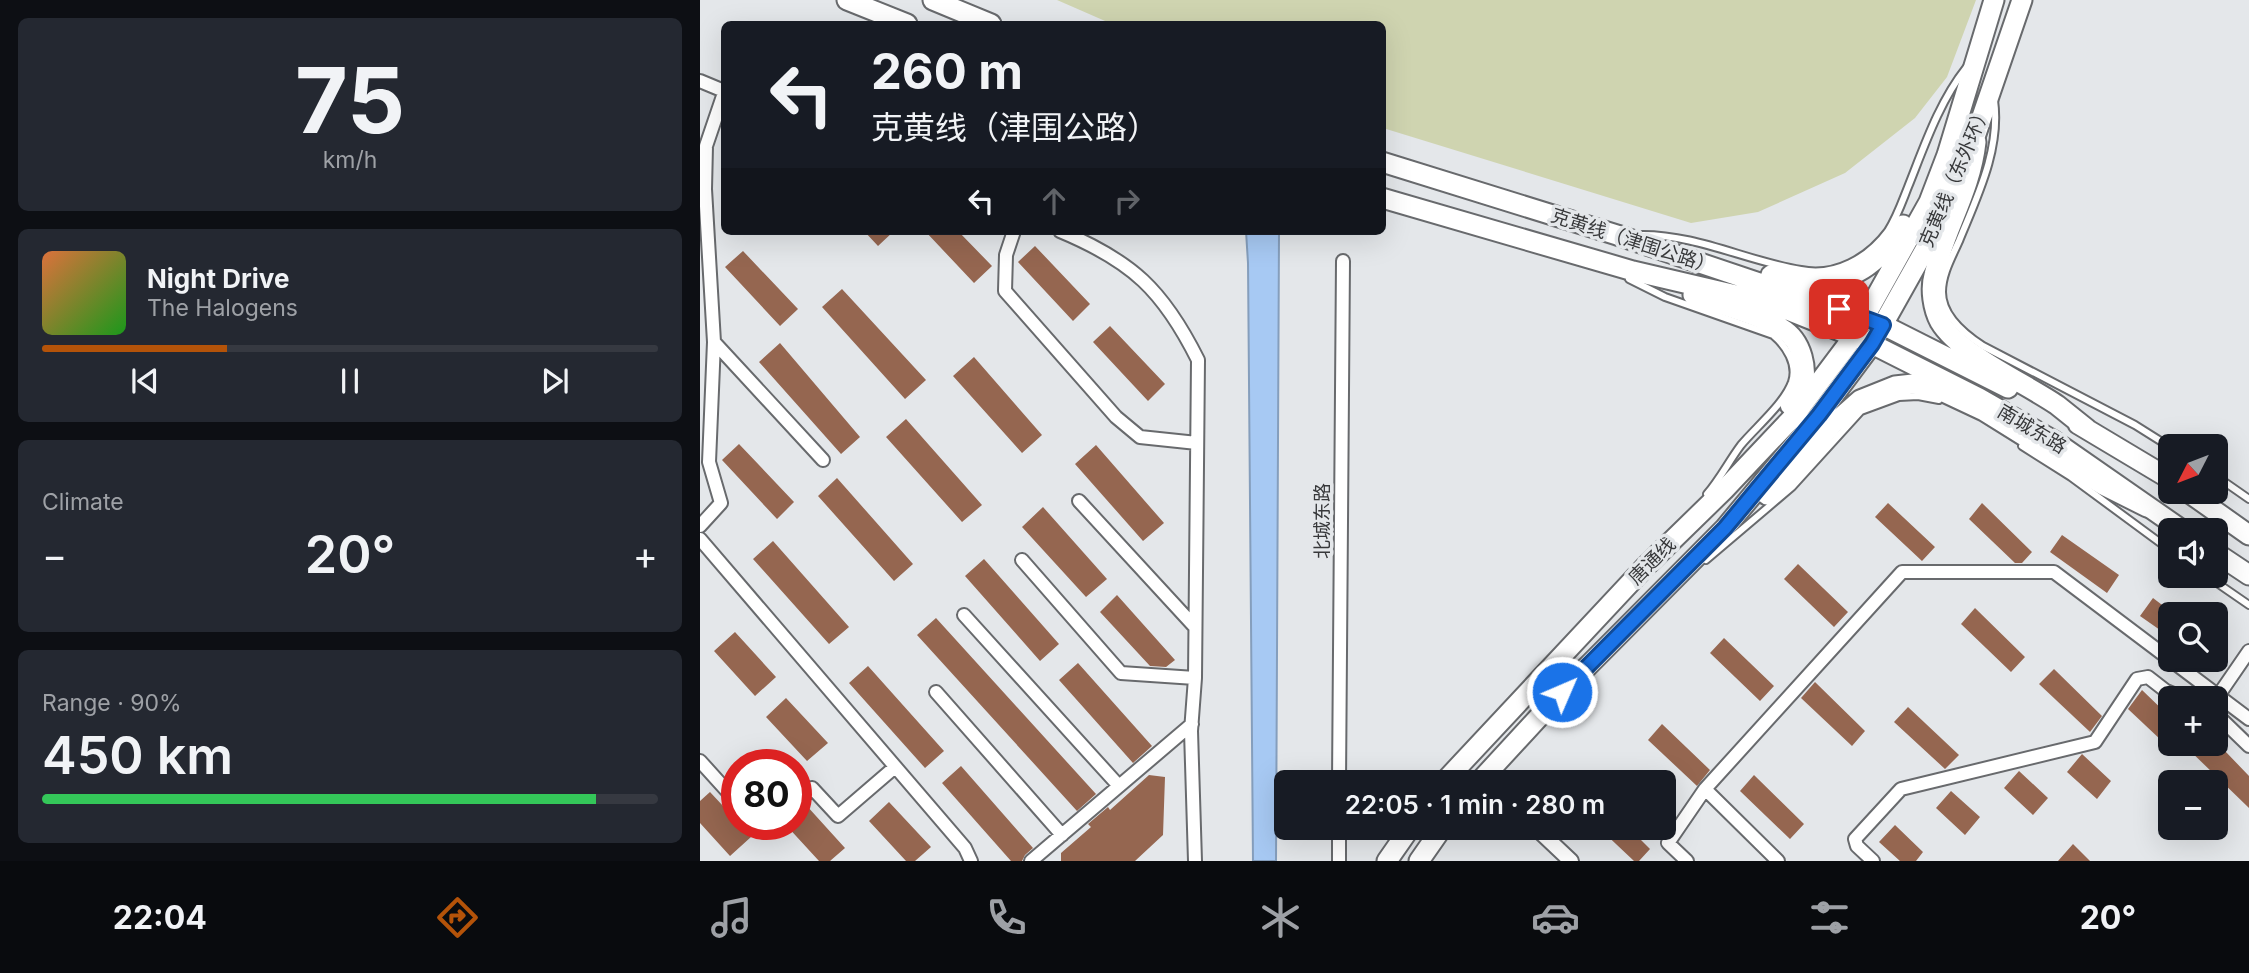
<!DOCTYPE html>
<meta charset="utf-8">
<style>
:root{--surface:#171b24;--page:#242831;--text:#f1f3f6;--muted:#9ea1a6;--line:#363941;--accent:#b45309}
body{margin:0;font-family:Inter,"Noto Sans SC",sans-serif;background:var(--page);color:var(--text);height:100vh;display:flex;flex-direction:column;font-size:26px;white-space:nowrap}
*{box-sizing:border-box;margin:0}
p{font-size:23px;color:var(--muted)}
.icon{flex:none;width:38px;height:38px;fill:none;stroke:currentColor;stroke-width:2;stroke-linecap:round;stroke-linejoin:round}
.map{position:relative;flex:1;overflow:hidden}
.details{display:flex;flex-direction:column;gap:18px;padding:18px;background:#0d0f14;width:700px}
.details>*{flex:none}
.banner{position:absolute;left:21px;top:21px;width:665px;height:214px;border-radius:10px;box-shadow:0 7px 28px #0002;background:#171b24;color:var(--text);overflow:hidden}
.needle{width:46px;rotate:228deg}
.controls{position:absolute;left:1458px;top:434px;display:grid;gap:14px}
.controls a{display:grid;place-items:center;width:70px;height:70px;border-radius:10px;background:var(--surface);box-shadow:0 7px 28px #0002;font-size:35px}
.speed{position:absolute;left:21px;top:749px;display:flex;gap:14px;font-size:35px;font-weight:700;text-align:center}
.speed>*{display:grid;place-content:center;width:91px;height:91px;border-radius:50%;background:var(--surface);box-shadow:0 7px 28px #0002;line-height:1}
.speed .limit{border:10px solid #d22;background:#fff;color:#111}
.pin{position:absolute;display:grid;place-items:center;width:60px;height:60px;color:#fff;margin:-30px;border-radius:14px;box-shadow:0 4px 10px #0006}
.me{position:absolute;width:77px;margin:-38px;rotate:45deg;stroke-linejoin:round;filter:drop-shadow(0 0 5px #0008)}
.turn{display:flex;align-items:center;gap:24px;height:147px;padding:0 35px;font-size:32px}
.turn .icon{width:91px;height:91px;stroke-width:2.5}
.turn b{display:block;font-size:49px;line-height:60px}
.lanes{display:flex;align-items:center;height:66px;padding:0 35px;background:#0003;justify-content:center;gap:35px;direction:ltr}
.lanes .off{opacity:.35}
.big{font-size:52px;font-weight:600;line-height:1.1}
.details .widget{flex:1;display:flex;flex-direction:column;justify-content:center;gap:10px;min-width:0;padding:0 24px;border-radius:10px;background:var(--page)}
.details .dial{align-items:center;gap:0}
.dial b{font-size:91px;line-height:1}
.song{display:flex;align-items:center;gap:21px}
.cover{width:84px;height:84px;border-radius:10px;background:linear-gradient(135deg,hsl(20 70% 55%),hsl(120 70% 35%))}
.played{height:7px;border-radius:4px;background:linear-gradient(90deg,var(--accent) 30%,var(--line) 30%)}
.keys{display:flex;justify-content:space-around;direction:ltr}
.heat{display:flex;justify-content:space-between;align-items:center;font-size:38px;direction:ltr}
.charge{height:10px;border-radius:5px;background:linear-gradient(90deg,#34c759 90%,var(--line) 0)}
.trip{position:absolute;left:574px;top:770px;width:402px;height:70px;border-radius:10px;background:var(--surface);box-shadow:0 7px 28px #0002;font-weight:600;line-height:70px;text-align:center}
.tabs{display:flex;height:112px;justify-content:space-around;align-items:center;background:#090b0e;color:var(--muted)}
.tabs .icon{width:49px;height:49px}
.tabs .current{color:var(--accent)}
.tabs b{font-size:32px;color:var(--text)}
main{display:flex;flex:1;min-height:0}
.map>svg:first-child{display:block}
.green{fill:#cfd4b0}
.water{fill:#a7c9f3;stroke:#859ebc;stroke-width:2}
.building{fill:#956650}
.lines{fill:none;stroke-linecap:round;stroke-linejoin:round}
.service-casing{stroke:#686a6d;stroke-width:10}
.minor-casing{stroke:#686a6d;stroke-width:16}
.tertiary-casing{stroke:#686a6d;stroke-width:18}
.primary-casing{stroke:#686a6d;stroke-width:23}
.trunk-casing{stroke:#686a6d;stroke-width:23}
.service{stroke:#fff;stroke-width:6}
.minor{stroke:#fff;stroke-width:12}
.tertiary{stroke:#fff;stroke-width:14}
.primary{stroke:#fff;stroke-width:19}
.trunk{stroke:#fff;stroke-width:19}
.route-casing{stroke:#114b97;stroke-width:18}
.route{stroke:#1a73e8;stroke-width:12}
.labels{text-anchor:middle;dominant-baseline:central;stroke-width:7;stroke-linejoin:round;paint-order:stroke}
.street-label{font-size:19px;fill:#37383a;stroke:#e4e7ea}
</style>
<main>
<section class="details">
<div class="widget dial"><b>75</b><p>km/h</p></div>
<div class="widget">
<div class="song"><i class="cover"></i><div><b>Night Drive</b><p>The Halogens</p></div></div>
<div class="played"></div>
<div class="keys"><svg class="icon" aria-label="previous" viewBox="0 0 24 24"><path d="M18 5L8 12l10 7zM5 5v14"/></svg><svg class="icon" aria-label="pause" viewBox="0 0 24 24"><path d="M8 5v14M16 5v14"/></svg><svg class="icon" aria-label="next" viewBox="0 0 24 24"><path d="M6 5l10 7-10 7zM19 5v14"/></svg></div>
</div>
<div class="widget"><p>Climate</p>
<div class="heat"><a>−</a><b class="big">20°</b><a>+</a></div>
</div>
<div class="widget"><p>Range · 90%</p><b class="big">450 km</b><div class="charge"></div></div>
</section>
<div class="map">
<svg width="1549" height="861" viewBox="0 0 1549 861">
<rect width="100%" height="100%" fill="#e4e7ea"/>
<!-- green -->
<path class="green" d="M 357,0 L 1276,0 L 1247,77 L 1215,118 L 1145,173 L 1058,212 L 991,223 L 683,128 L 682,24 L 412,24 Z"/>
<!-- water -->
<path class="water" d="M 546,231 L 579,231 L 576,861 L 553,861 L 548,263 Z"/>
<!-- building -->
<path class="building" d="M 164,231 L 194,231 L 178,246 Z
M 225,231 L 258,231 L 292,266 L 274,283 Z
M 335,246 L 390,304 L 373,321 L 318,262 Z
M 43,251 L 98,309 L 80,326 L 25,267 Z
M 142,289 L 226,380 L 205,399 L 122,307 Z
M 410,326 L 465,384 L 448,401 L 393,342 Z
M 80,343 L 160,437 L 141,454 L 59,362 Z
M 274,357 L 342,435 L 322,453 L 253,376 Z
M 206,419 L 282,505 L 262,522 L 186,437 Z
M 39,444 L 94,502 L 77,519 L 22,460 Z
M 396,445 L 464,523 L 443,541 L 375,464 Z
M 137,478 L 213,564 L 194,581 L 118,496 Z
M 1188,503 L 1235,547 L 1222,561 L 1175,517 Z
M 1282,503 L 1332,552 L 1322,563 L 1315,563 L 1269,519 Z
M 343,507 L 407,579 L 386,597 L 322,527 Z
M 1362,535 L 1419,575 L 1407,593 L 1350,552 Z
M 73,541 L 149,627 L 129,644 L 53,559 Z
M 284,559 L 359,644 L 340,661 L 265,576 Z
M 1098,564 L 1148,612 L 1134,627 L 1084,579 Z
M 417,595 L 475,660 L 466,667 L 450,666 L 400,612 Z
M 1453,598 L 1470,611 L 1470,637 L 1440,616 Z
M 1275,608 L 1325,657 L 1311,672 L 1261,624 Z
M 236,618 L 396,794 L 377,811 L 217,635 Z
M 35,632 L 76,677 L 55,696 L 14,651 Z
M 1024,638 L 1074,686 L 1060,701 L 1010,653 Z
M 378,663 L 452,746 L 433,763 L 359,680 Z
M 168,666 L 244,751 L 225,768 L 149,683 Z
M 1354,669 L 1402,716 L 1390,732 L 1339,684 Z
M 1115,682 L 1165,731 L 1152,746 L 1101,698 Z
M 1442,690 L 1470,717 L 1470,732 L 1462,741 L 1428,709 Z
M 86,698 L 128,743 L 107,761 L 66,717 Z
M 1208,707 L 1259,755 L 1245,769 L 1194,722 Z
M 962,724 L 1010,770 L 997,786 L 948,740 Z
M 1483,744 L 1517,744 L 1525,751 L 1549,776 L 1549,808 Z
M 1382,754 L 1411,781 L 1397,799 L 1367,772 Z
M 261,766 L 333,848 L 325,855 L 322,861 L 311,861 L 242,783 Z
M 1319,771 L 1348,798 L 1333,815 L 1304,788 Z
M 449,775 L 465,777 L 463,835 L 435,861 L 361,861 L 361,853 L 391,827 L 388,824 L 408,807 L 410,810 Z
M 1054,775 L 1104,824 L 1090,839 L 1040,791 Z
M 1251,791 L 1280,817 L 1265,835 L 1236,808 Z
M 10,792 L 37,821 L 37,824 L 51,837 L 30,856 L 0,823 L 0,801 Z
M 189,802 L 231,847 L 215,861 L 206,861 L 169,821 Z
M 106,805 L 145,848 L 130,861 L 119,861 L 85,824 L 96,824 L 96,811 Z
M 1195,825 L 1223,852 L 1216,861 L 1200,861 L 1179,842 Z
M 899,828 L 929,828 L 950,849 L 939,861 L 934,861 Z
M 1373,844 L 1390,861 L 1358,861 Z"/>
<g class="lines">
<!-- service casing -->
<g class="service-casing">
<path id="service" d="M 1294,100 C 1301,149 1277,197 1259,241 C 1252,257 1242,274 1242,292 C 1242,316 1266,335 1283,346 L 1435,425 L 1470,447
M 940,235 C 996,234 1046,261 1101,270 C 1135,277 1168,258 1188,231 C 1197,217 1202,202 1208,187 C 1224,147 1239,102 1266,68
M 929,279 L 965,297 L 1073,335 C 1086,346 1098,364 1092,382 C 1084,404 1056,427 1041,445 C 1029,461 1020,479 1007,494
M 1322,446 L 1371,477 L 1470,550
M 1516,476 L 1549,499
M 1006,560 L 1092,487 L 1161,411 L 1199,397 L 1218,396 L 1239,400
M 1507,576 L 1549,605"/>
</g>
<!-- minor casing -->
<g class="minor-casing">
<path id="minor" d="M 0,81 L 24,91
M 314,231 L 306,255 L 305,291 L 416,417 L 440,437 L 497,443
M 360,231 C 432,261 463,290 498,360 L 495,678 L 491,731 L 495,861
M 14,342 L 123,460
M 379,501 L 495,627
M 0,526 L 21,503 L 9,462 L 14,342 L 5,189 L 6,146 L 24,93
M 0,539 L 265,848 L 271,861
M 322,560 L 421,673 L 495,678
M 264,615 L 419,786
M 236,692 L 362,835
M 1518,696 L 1549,651
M 1516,714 L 1549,746
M 0,761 L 37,802
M 639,782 L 643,261
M 96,802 L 112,788 L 138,816 L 195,767
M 57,824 L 64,832 L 72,824
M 331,861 L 492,724
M 639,861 L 639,828
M 987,861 L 968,843 L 1005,789
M 1078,861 L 1005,789 L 1202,572 L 1354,572 L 1549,719
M 1173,861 L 1157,846 L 1155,839 L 1201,789 L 1395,742 L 1437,679 L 1448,677 L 1466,691 L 1483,698"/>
</g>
<!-- tertiary casing -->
<g class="tertiary-casing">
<path id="tertiary" d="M 836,828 L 871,861"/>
</g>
<!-- primary casing -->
<g class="primary-casing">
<path id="primary" d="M 1276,142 C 1271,190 1245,229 1234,275 C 1230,289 1233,309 1240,322 C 1259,354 1325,383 1357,405 C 1367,413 1377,421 1387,429
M 1183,325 L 1308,388
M 1172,344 L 1279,398 L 1354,441 L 1482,530
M 1378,424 L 1470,479
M 1488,492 L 1549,535
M 1516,553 L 1549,575"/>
</g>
<!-- trunk casing -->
<g class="trunk-casing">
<path id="trunk" d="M 147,0 L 207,24
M 233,0 L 291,24
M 682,162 L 917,235 L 1175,322
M 682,198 L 933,271 L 1040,296 L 1090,311 L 1165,341
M 1071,275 C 1132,289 1169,282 1203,225
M 993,295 C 1019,305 1058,314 1081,328 C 1102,340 1110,371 1100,392 C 1098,397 1093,401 1090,405
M 1067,495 L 1091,472 L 1133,424 L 1160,400 L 1195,386 L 1213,384 L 1235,388 L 1284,411 L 1403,485 L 1447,507
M 744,782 L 945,567 L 1024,490 L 1094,416 L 1154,336 L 1229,202 L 1247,155 L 1294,0
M 779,782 L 862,692 L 1025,528 L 1119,415 L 1172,344 L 1236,230 L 1276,134 L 1322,0
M 687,861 L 710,828
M 719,861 L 742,828"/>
</g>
<!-- service -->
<use href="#service" class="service"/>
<!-- minor -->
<use href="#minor" class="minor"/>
<!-- tertiary -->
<use href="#tertiary" class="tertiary"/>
<!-- primary -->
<use href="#primary" class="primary"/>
<!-- trunk -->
<use href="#trunk" class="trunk"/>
</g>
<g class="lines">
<!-- route casing -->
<g class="route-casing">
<path id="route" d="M 862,692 L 1025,528 L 1119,415 L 1172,344 L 1183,325 L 1139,309"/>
</g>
<!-- route -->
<use href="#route" class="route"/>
</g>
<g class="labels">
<!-- street labels -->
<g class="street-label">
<text transform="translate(1255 176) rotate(-67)">克黄线（东外环）</text>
<text transform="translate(933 241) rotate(18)">克黄线（津围公路）</text>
<text transform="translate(1332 429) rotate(31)">南城东路</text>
<text transform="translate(622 521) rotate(-90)">北城东路</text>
<text transform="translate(952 561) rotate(-45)">唐通线</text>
</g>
</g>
</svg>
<div class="controls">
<a><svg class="needle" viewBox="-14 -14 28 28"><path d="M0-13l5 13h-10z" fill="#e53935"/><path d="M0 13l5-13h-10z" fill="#9ea1a6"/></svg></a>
<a><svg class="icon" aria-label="sound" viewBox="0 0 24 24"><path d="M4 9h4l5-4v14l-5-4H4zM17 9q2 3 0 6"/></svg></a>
<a><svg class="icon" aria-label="search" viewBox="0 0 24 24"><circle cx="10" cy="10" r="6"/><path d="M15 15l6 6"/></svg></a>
<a>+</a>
<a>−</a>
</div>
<div class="speed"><div class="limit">80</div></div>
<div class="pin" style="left:1139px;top:309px;background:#d93025"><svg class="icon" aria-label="arrive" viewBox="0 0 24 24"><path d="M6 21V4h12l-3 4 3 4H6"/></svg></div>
<svg class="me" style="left:862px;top:692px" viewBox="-20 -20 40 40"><circle r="17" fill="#1a73e8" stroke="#fff" stroke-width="3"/><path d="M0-11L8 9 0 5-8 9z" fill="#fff"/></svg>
<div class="trip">22:05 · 1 min · 280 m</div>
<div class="banner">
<div class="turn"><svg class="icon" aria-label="left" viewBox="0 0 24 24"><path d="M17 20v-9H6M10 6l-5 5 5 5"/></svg><div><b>260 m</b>克黄线（津围公路）</div></div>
<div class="lanes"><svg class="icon" aria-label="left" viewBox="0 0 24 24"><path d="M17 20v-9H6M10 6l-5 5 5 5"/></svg><svg class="icon off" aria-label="ahead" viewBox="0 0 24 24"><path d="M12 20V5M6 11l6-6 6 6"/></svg><svg class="icon off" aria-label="right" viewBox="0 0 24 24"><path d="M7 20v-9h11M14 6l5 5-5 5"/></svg></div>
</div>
</div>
</main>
<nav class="tabs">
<b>22:04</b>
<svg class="icon current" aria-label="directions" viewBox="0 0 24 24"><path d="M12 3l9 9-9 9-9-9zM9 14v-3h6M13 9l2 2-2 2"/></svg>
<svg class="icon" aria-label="music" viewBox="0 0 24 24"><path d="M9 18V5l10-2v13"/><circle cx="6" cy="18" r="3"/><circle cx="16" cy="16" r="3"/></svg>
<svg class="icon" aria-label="phone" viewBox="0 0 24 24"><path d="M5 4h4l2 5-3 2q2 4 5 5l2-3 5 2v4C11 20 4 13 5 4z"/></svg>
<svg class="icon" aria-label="climate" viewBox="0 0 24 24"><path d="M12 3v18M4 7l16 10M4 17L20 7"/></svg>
<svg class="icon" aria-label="car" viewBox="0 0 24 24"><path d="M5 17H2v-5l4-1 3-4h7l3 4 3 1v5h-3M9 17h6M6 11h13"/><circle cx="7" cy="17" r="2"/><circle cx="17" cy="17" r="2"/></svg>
<svg class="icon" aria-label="filters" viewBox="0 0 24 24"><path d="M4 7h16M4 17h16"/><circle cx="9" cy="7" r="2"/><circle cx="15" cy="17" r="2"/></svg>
<b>20°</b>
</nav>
